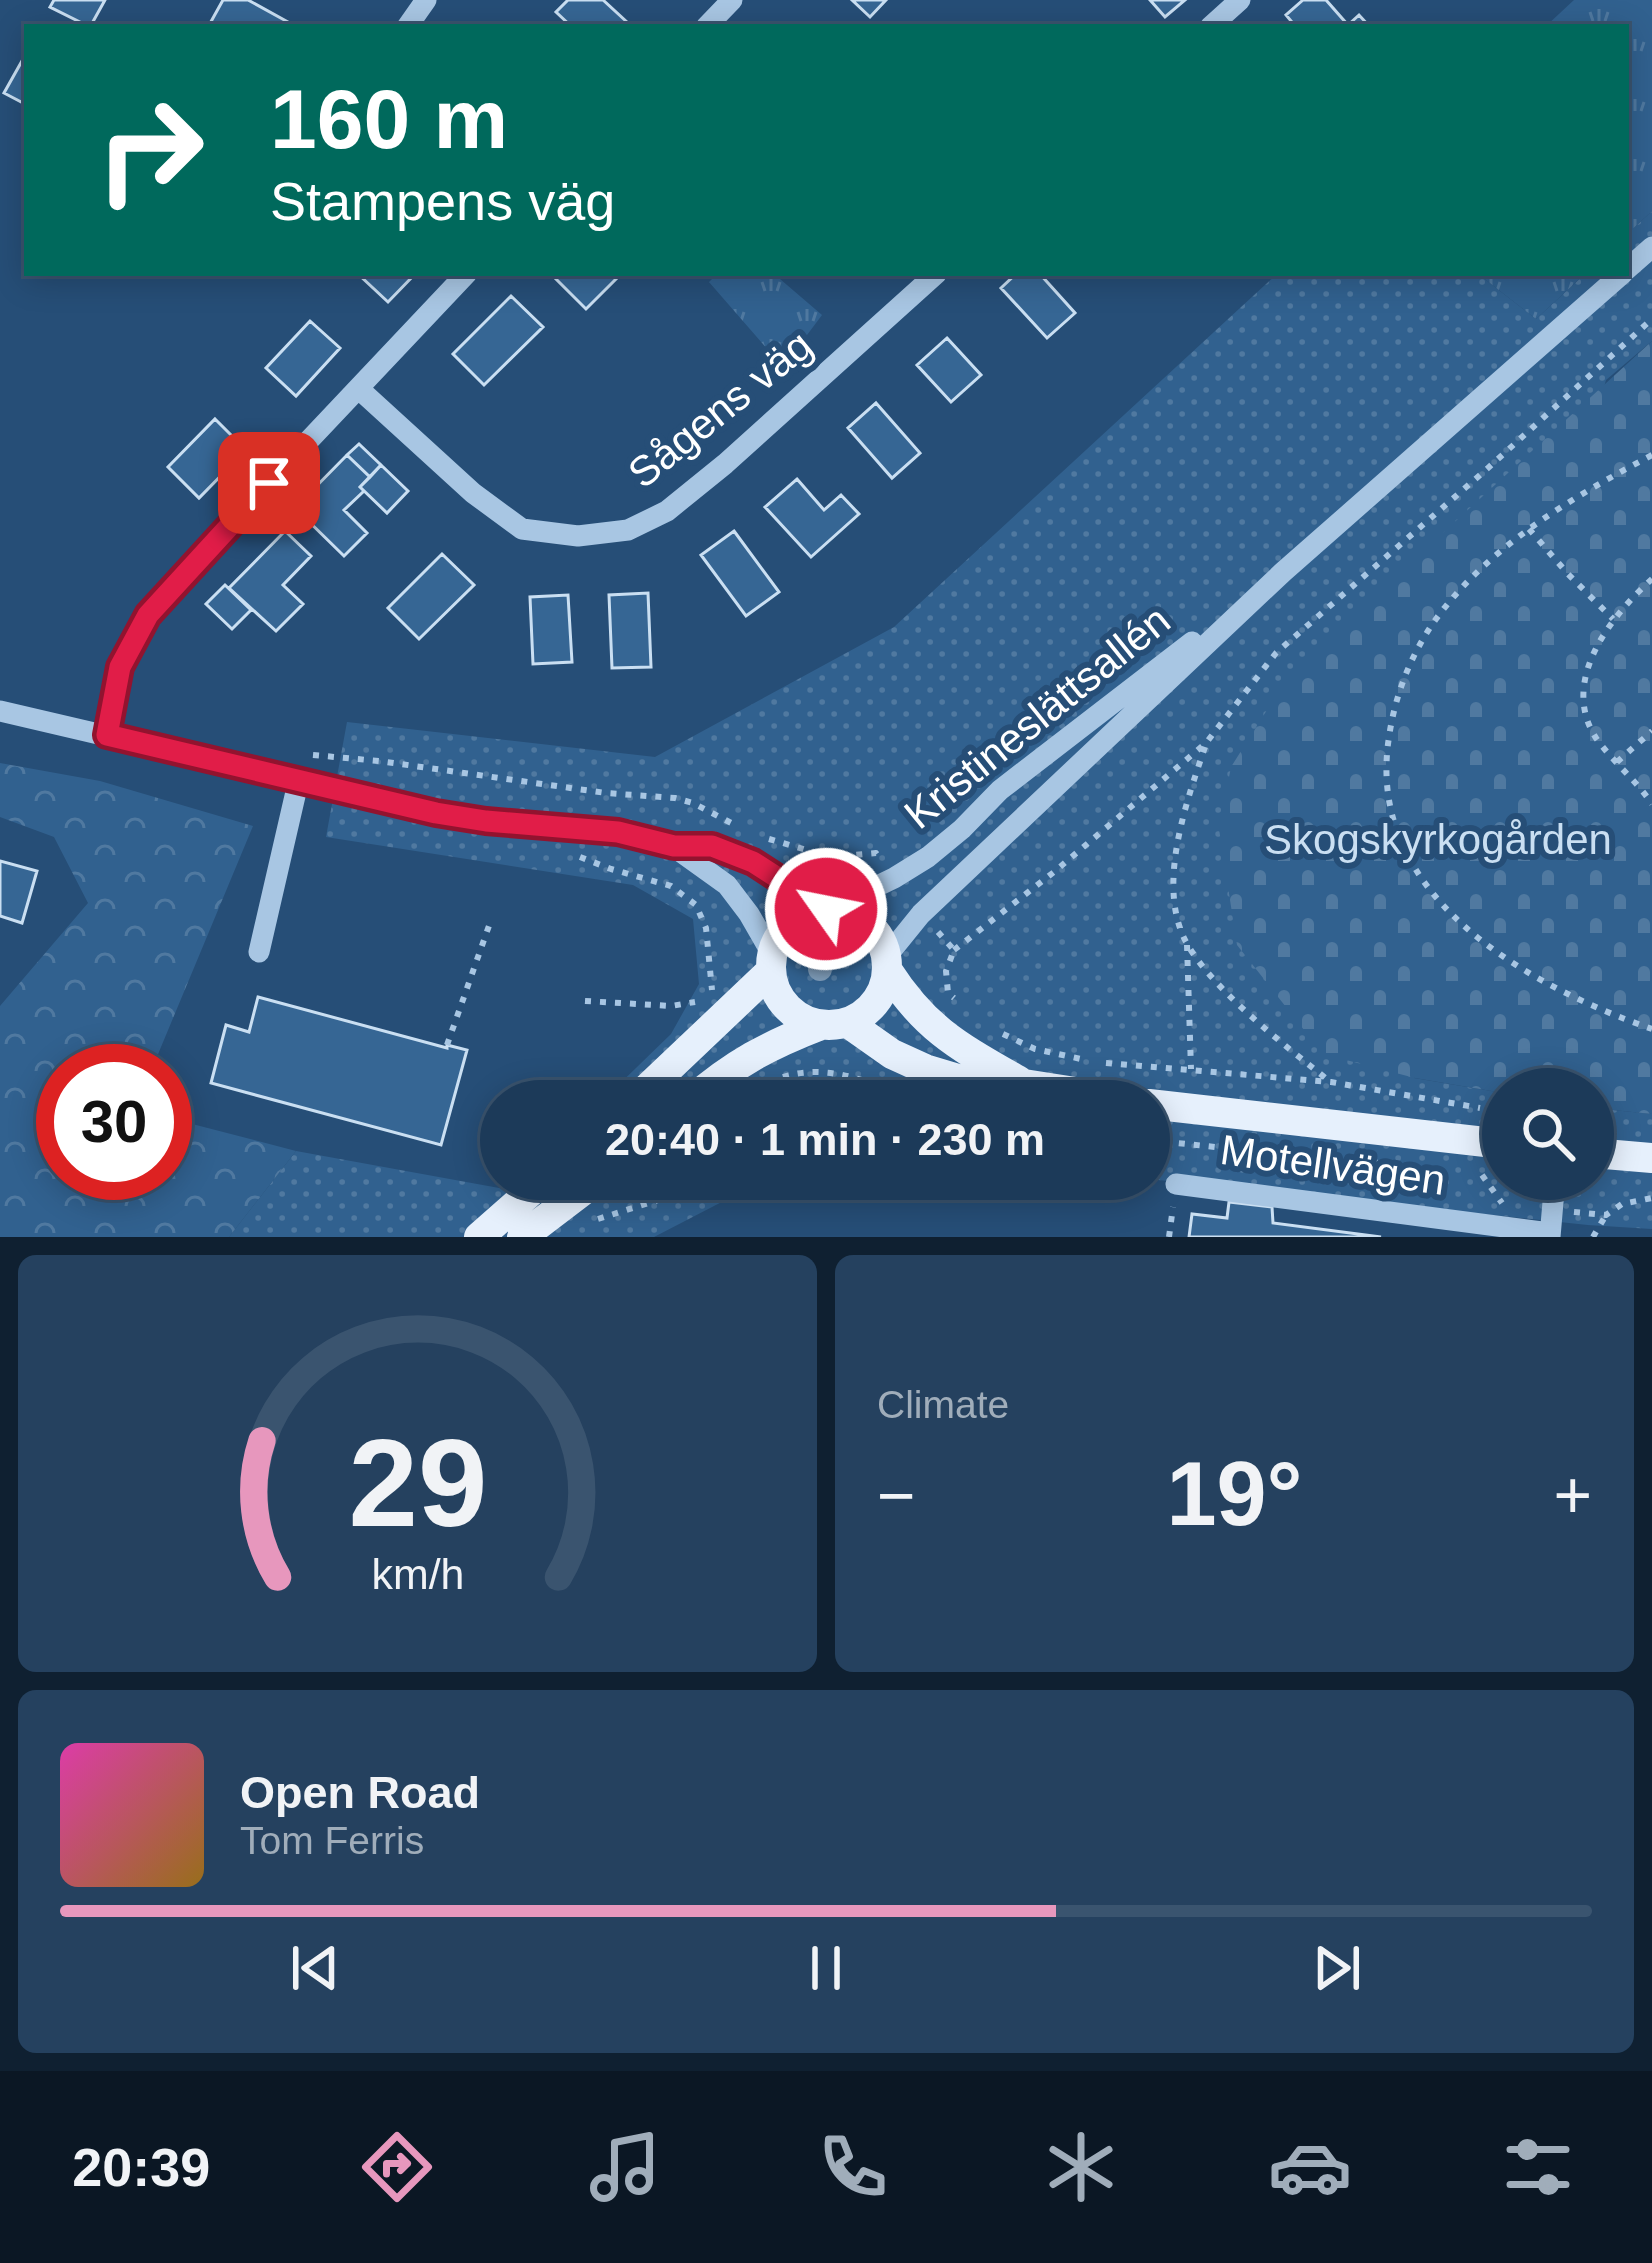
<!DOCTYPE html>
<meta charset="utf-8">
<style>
:root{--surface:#1c3a59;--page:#25415f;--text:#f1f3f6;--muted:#a0adba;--line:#3a546f;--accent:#e797bd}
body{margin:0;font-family:Helvetica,sans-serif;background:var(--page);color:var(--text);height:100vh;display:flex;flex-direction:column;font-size:45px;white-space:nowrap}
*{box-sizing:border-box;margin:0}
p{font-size:39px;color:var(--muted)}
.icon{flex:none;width:66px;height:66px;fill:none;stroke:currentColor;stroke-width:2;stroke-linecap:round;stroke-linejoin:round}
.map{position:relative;height:1237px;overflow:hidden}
.drawer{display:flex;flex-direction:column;gap:18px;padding:18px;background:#0f2031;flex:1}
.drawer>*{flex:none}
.banner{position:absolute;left:24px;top:24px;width:1605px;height:252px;border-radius:0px;box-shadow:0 6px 30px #0003,0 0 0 3px var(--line);background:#00695c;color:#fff;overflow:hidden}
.tools{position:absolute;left:1482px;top:1068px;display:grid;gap:24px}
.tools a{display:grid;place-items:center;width:132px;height:132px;border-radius:50%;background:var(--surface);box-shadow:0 6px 30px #0003,0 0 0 3px var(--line);font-size:60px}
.speed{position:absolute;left:36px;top:1044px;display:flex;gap:24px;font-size:60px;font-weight:700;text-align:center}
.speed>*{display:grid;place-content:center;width:156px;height:156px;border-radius:50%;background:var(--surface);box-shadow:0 6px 30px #0003,0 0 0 3px var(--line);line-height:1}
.speed .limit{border:18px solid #d22;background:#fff;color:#111}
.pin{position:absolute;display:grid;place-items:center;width:102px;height:102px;color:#fff;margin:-51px;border-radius:24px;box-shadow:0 6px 18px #0006}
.me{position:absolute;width:132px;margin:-66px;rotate:303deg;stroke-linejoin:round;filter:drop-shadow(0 0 9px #0008)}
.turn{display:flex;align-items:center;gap:42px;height:252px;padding:0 48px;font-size:54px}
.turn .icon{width:156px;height:156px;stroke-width:2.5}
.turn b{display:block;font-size:84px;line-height:102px}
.big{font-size:90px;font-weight:600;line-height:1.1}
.drawer .tile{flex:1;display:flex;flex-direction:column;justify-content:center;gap:18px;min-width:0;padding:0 42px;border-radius:18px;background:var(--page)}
.drawer .dial{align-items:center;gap:0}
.dial svg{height:312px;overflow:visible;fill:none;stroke:var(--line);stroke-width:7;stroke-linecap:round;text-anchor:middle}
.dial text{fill:var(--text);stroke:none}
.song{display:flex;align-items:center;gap:36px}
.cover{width:144px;height:144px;border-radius:18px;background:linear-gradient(135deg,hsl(320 70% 55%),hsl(40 70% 35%))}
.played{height:12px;border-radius:6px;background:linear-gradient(90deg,var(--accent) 65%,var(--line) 65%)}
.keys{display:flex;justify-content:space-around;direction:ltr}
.heat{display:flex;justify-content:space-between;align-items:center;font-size:66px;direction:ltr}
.drawer .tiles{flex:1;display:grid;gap:18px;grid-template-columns:1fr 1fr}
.tile:last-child{grid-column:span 2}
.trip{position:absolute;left:480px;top:1080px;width:690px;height:120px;border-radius:60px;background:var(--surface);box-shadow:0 6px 30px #0003,0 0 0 3px var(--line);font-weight:600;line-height:120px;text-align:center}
.tabs{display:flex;height:192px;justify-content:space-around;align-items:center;background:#0b1724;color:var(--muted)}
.tabs .icon{width:84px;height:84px}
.tabs .selected{color:var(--accent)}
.tabs b{font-size:54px;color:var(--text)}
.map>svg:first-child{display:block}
.grass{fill:url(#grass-dots)}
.forest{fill:url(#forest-crowns)}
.cemetery{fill:url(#cemetery-stones)}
.park{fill:url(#park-tufts)}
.building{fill:#366694;stroke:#cadff2;stroke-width:3}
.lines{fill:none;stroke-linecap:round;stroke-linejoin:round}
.path{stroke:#a8c6e3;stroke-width:6;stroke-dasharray:6 9;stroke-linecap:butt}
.minor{stroke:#a8c6e3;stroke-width:21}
.major{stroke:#e6f0fc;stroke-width:30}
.tree{fill:#809ebb}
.route-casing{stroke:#92132f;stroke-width:30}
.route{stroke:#e11d48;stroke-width:21}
.labels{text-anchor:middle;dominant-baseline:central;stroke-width:12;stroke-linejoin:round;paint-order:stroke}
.street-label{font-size:42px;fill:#fff;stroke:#264e77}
.park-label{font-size:42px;fill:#cadff2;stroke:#264e77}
</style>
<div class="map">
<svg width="1652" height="1237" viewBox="0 0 1652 1237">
<defs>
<pattern id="grass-dots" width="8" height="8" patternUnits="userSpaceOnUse" patternTransform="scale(3)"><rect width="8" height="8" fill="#31618f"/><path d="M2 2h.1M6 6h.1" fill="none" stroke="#5079a0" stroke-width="1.8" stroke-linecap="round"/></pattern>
<pattern id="forest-crowns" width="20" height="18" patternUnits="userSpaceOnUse" patternTransform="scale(3)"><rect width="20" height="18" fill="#31618f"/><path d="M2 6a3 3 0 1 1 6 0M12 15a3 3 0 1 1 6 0" fill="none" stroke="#5079a0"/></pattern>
<pattern id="cemetery-stones" width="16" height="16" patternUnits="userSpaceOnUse" patternTransform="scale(3)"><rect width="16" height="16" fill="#31618f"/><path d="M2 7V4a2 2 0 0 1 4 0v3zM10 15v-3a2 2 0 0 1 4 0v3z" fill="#5079a0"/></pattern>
<pattern id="park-tufts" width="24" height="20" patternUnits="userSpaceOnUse" patternTransform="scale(3)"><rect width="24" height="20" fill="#31618f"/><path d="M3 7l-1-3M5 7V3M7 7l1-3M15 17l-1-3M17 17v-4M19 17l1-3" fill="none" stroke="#5079a0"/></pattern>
</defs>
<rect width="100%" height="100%" fill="#264e77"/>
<!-- grass -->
<path class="grass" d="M 1652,211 L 1652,341 L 1606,380 L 1414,1078 L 1503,1093 L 1503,1179 L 1593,1179 L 1593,1108 L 1652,1114 L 1652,1229 L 1588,1225 L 1149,1179 L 1149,1101 L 602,1101 L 671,1034 L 699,984 L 693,919 L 633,885 L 326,837 L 347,722 L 655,757 L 894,627 L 1278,273 L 1477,273 L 1536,319 L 1586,273 L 1626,273 L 1626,235 Z
M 296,1151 L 510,1190 L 521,1179 L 802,1179 L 741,1192 L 654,1237 L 229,1237 Z"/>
<!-- forest -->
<path class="forest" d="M 0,763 L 100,781 L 253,826 L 151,1071 L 63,1071 L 63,1173 L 165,1173 L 165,1117 L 296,1151 L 229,1237 L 0,1237 L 0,1006 L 88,903 L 54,837 L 0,817 Z"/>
<!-- cemetery -->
<path class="cemetery" d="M 1652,341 L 1652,1114 L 1593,1108 L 1593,1089 L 1503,1089 L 1503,1093 L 1415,1078 L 1323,1054 L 1237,945 L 1219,829 L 1231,767 L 1291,672 Z"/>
<!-- park -->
<path class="park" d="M 1574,0 L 1652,0 L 1652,211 L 1626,235 L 1626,27 L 1545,27 Z
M 718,273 L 773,273 L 822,315 L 783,367 L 709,282 Z
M 1477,273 L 1586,273 L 1536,319 Z"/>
<!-- building -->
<path class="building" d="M 54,0 L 105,0 L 90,27 L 50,7 Z
M 223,0 L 248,0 L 297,27 L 208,27 Z
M 568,0 L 603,0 L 628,23 L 624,27 L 572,27 L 556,12 Z
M 852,0 L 886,0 L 870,17 Z
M 1150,0 L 1185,0 L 1165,17 Z
M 1303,0 L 1326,0 L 1348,25 L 1359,15 L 1370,27 L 1296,27 L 1286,15 Z
M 27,52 L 27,105 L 4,93 Z
M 357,273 L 416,273 L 388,302 Z
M 558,273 L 622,273 L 586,309 L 554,277 Z
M 1017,273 L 1039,273 L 1075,313 L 1047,338 L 1001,288 Z
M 511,296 L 543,327 L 484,385 L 453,354 Z
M 310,321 L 340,348 L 296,396 L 266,368 Z
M 947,338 L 981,375 L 951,402 L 917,365 Z
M 876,403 L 920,453 L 892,478 L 848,428 Z
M 215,419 L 246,450 L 199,498 L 168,467 Z
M 359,444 L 381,465 L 370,477 L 347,455 Z
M 347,455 L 370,477 L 360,487 L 364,491 L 344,510 L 367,533 L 344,556 L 295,508 Z
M 381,465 L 408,491 L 387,513 L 360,487 Z
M 797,479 L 824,510 L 841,495 L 859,514 L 811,557 L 765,507 Z
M 285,531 L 311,556 L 283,585 L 303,604 L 276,631 L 229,588 Z
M 734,531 L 779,592 L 746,616 L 701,555 Z
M 442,554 L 474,585 L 419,639 L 388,608 Z
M 225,585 L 251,610 L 232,629 L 206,604 Z
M 648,593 L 651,667 L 612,668 L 609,595 Z
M 568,595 L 572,662 L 533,664 L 530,597 Z
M 0,861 L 37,871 L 22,923 L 0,916 Z
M 258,997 L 447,1048 L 447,1045 L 467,1050 L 441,1145 L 211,1083 L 226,1025 L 249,1032 Z
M 1229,1202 L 1272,1207 L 1273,1223 L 1381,1237 L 1189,1237 L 1192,1214 L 1227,1218 Z"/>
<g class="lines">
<!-- path -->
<path class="path" d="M 1652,455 C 1573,497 1490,545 1436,619 C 1411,654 1395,695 1389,737 C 1364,895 1526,985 1652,1029
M 1529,529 L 1568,574 L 1613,619
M 1652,579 C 1611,616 1559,681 1596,738 C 1612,761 1636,780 1652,804
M 1205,747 C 1187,800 1161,873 1180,928 C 1196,978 1287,1047 1328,1080
M 313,755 L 379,761 L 606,793 L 675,798 L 693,803 L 735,825
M 1617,762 L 1652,731
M 769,839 L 830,857 L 876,853 L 882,861
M 580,857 L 611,869 L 671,886 L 696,905 L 706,928 L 712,990
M 938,932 L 954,950 L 946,971 L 948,993 L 954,998
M 1187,945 L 1191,1069
M 954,950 L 1054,872 L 1206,743 L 1276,653 L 1488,468 L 1652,319
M 585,1001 L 671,1006 L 695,1002
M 1003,1034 L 1035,1049 L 1081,1059
M 447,1045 L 491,920
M 1106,1063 L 1331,1082 L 1480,1108
M 783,1077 C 822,1065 856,1077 892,1091
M 809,1101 L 864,1083
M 1149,1140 L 1215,1147 L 1235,1164
M 1482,1175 L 1502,1203
M 1329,1176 L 1380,1162
M 1574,1212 L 1606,1215 L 1622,1204 L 1652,1198
M 598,1219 L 671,1196 L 700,1179
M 1169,1237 L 1173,1207
M 1593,1237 L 1606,1215"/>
<!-- minor -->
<path class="minor" d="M 407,27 L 426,0
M 706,27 L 732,0
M 1210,27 L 1240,0
M 1626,270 L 1652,247
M 359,389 L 473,493 L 522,529 L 578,536 L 628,530 L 667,511 L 725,464 L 937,273
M 0,711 L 436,813 L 486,821 L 618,832 L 673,846 L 712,846 L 753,862 L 827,909
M 107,735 L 120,667 L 148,615 L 210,545 L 467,273
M 674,847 L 727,885 L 749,914 L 772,954
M 832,908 L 894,878 L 928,857 L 962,829 L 1000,790 L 1192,642
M 259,952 L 298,783
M 887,956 L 921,914 L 1283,572 L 1623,273
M 1176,1184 L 1550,1233
M 1550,1237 L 1555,1179"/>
<!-- major -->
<path class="major" d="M771 967a58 58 0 1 1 116 0a58 58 0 1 1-116 0Z
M 888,971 C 926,1030 960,1047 1019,1081
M 848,1023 L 892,1054 L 925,1069 L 965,1081 L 1024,1084 L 1133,1101
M 634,1101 L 771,971
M 691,1101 C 733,1064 769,1045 821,1025
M 1149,1104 L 1503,1144
M 1593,1153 L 1652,1158
M 479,1237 L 545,1179
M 522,1237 L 598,1179"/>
</g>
<!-- trees -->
<circle class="tree" cx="820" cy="969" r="12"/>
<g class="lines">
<!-- route casing -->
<g class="route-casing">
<path id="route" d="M 269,483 L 148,615 L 120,667 L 107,735 L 436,813 L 486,821 L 618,832 L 674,846 L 712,846 L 753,862 L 826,909"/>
</g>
<!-- route -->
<use href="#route" class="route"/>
</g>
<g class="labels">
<!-- street labels -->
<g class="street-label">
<text transform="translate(720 409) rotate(-39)">Sågens väg</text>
<text transform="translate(1037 717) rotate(-39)">Kristineslättsallén</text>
<text transform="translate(1333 1165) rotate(8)">Motellvägen</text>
</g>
<!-- park labels -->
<g class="park-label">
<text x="1438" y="839">Skogskyrkogården</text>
</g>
</g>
</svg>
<div class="tools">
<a><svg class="icon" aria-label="search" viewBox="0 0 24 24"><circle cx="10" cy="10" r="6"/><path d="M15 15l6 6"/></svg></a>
</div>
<div class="speed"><div class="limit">30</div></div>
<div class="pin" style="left:269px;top:483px;background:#d93025"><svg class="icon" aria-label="arrive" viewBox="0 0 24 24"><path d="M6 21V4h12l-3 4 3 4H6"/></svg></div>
<svg class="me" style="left:826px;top:909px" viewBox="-20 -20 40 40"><circle r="17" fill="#e11d48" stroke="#fff" stroke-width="3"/><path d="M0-11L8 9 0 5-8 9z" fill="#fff"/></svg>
<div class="trip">20:40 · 1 min · 230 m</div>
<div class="banner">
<div class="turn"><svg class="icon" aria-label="right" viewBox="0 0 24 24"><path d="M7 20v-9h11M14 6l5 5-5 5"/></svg><div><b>160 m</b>Stampens väg</div></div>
</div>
</div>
<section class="drawer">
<div class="tiles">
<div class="tile dial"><svg viewBox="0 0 100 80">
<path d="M14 69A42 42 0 1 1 86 69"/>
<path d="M14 69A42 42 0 0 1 10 34" stroke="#e797bd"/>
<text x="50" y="56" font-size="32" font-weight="700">29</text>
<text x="50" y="72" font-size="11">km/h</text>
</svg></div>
<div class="tile"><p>Climate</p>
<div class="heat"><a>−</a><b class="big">19°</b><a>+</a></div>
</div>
<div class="tile">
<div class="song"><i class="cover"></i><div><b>Open Road</b><p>Tom Ferris</p></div></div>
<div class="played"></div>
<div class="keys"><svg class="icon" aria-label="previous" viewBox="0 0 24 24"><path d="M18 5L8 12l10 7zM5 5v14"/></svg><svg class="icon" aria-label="pause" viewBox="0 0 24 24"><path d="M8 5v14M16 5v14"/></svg><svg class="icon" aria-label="next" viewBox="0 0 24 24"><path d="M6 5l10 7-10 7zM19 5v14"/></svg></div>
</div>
</div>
</section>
<nav class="tabs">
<b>20:39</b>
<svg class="icon selected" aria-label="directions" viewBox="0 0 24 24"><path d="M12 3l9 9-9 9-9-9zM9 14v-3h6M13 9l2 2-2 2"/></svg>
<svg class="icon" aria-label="music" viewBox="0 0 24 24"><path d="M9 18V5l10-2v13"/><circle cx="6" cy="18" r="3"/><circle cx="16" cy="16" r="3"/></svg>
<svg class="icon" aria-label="phone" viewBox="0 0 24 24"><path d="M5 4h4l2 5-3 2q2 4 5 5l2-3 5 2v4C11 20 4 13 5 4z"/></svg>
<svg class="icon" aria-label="climate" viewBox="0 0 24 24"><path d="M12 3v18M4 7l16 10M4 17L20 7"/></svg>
<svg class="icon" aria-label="car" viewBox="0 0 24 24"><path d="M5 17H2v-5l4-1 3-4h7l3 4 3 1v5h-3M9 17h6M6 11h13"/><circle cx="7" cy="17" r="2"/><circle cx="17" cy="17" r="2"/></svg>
<svg class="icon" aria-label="filters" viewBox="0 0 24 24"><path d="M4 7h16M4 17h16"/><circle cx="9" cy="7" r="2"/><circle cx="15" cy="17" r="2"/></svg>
</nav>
